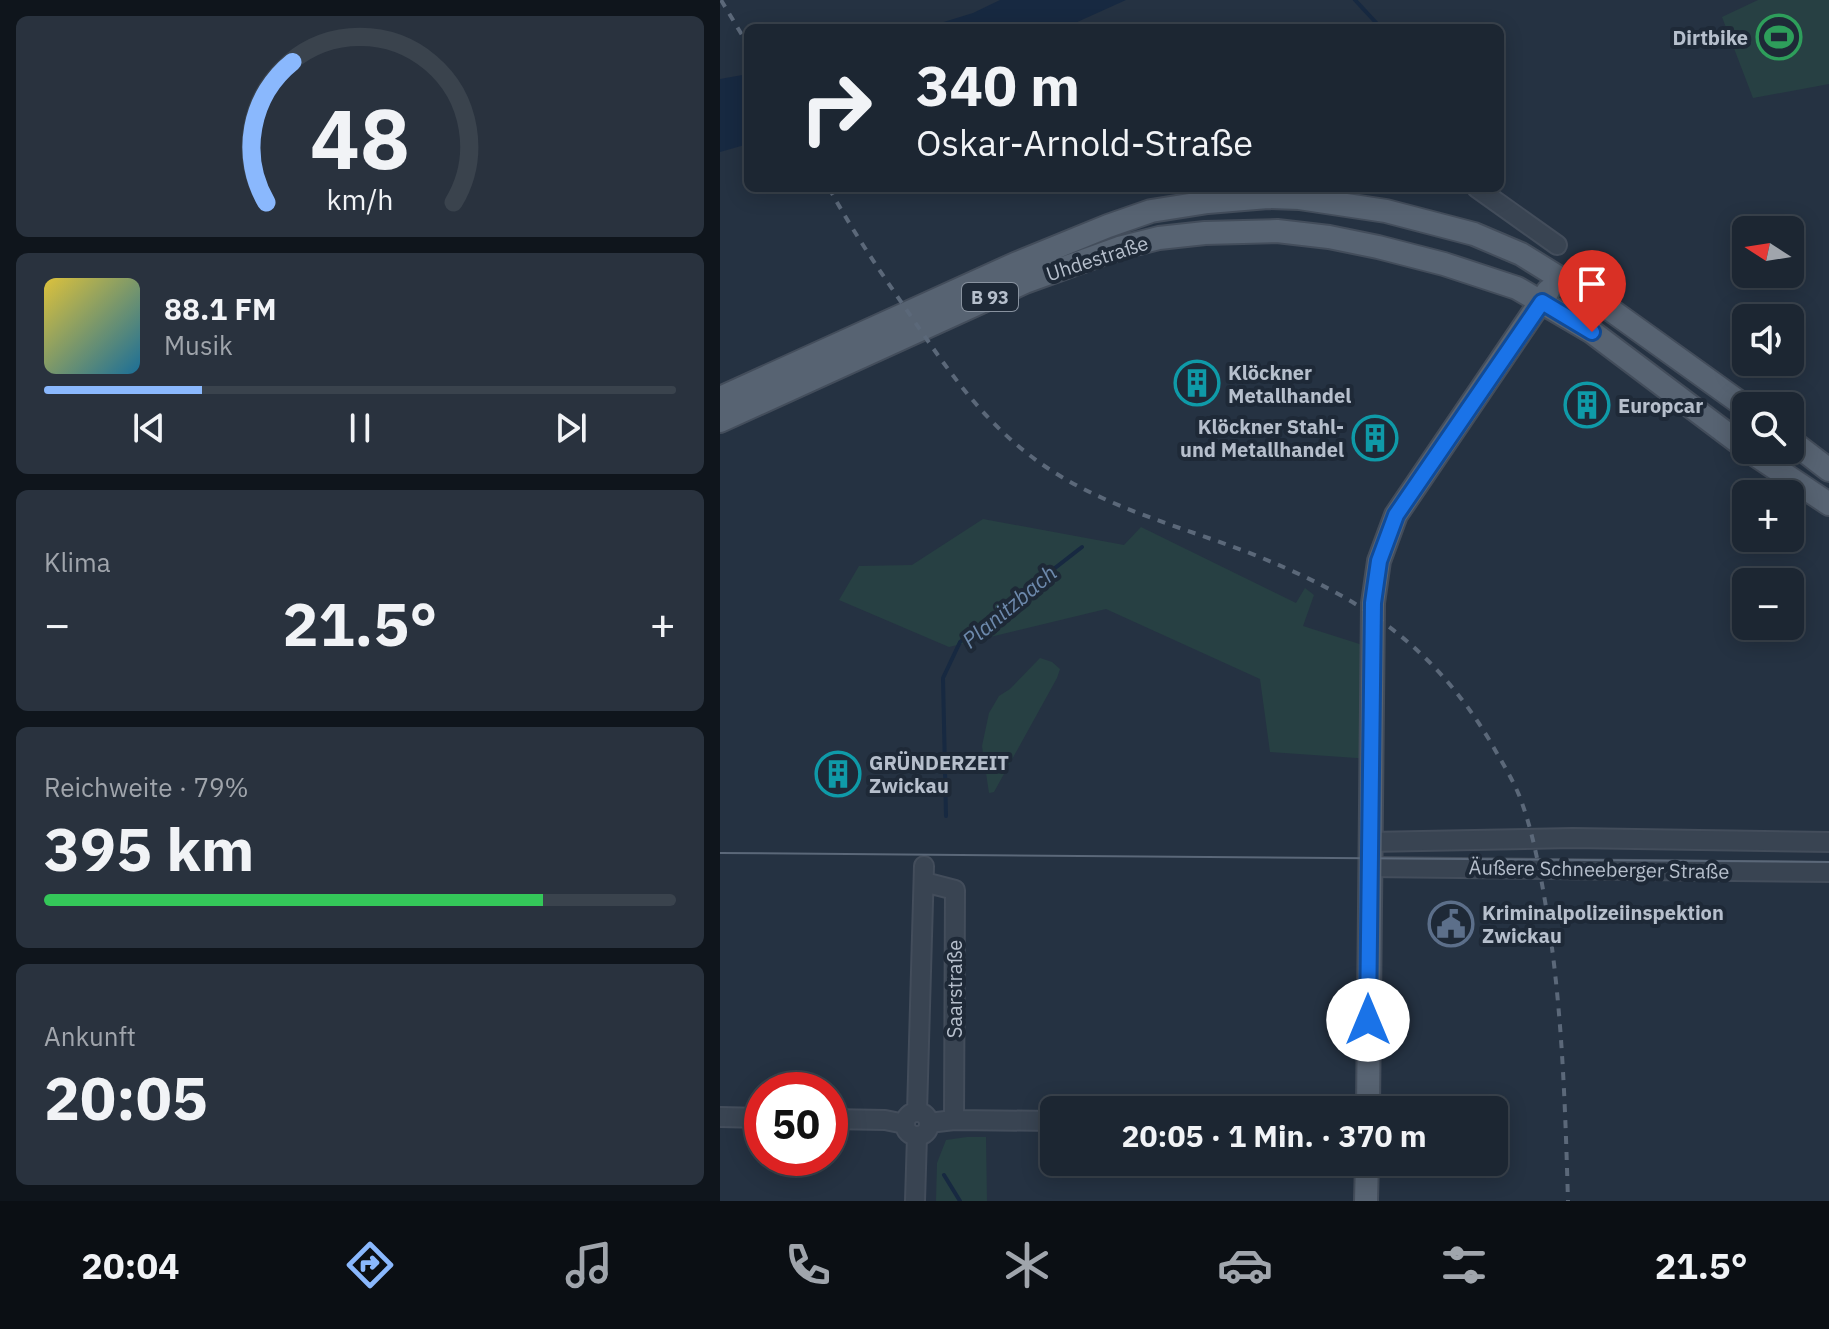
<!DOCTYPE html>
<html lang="de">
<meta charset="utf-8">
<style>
:root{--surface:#1c2632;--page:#29323e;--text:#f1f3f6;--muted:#a0a5ac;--line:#3a434d;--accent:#8ab8fd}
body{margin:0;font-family:"IBM Plex Sans",sans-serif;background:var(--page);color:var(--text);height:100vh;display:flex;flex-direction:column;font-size:30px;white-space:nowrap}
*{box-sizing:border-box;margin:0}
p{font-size:26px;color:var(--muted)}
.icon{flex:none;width:44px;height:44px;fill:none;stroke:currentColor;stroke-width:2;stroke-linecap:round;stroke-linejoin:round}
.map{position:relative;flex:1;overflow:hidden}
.side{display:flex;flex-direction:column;gap:16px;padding:16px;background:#0f151c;width:720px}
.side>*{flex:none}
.banner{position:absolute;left:24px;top:24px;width:760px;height:168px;border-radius:12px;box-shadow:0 4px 20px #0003,0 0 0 2px var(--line);background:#1c2632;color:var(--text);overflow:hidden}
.needle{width:52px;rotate:282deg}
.tools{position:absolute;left:1012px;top:216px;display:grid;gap:16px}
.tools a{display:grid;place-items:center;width:72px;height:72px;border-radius:12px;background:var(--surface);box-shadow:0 4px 20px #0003,0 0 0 2px var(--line);font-size:40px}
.speed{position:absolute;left:24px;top:1072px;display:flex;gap:16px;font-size:40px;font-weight:700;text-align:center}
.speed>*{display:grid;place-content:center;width:104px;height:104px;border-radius:50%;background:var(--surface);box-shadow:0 4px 20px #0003,0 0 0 2px var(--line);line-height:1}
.speed .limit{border:12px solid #d22;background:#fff;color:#111}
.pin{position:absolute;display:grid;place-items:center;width:68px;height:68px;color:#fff;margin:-82px -34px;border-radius:50% 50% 50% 0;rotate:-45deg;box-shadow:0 0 8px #0007}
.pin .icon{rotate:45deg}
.me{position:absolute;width:88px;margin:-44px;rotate:0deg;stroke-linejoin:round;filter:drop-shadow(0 0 6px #0008)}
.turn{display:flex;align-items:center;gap:28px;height:168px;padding:0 40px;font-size:36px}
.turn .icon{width:104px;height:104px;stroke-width:2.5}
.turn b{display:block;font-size:56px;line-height:68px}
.big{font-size:60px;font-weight:800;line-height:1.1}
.side .tile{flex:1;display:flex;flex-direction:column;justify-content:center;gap:12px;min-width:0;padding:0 28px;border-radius:12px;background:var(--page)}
.side .dial{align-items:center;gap:0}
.dial svg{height:208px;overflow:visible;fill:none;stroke:var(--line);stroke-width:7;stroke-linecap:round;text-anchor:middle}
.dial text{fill:var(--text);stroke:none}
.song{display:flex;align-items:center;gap:24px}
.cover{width:96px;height:96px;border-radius:12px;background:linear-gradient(135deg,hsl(50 70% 55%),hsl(200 70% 35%))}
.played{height:8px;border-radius:4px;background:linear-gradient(90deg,var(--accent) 25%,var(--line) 25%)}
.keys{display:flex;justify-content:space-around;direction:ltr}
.heat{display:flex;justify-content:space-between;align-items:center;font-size:44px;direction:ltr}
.charge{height:12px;border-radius:6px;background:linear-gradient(90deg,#34c759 79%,var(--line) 0)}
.trip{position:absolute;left:320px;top:1096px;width:468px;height:80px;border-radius:12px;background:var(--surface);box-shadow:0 4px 20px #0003,0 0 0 2px var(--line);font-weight:800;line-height:80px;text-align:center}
.tab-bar{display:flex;height:128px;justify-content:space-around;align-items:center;background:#0b0f14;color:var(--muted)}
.tab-bar .icon{width:56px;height:56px}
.tab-bar .on{color:var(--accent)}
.tab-bar b{font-size:36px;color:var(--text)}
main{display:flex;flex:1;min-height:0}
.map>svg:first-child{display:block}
.green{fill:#274043}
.water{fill:#172941}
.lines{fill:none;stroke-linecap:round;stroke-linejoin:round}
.stream{stroke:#172941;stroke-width:4}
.minor-casing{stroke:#434d5b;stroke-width:22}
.major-casing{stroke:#434d5b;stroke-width:26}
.minor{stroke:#394452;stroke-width:18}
.major{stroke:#576372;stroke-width:22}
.tram{stroke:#5b6879;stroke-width:2}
.rail{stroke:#5b6879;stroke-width:4;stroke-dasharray:8 8;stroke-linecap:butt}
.route-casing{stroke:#114b97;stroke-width:20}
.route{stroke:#1a73e8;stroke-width:14}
.labels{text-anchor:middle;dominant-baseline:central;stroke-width:8;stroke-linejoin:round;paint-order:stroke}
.shield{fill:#1e2937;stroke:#88929f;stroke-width:2}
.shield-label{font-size:18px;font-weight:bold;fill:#b6bfcc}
.poi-label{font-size:20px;font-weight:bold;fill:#b6bfcc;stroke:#1e2937;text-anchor:start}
.street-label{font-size:20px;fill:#b6bfcc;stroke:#1e2937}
.water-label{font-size:22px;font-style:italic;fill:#6d89ac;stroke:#1e2937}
</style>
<main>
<section class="side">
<div class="tile dial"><svg viewBox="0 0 100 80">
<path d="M14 69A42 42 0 1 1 86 69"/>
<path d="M14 69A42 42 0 0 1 24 15" stroke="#8ab8fd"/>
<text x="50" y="56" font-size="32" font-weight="700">48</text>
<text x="50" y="72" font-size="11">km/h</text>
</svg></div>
<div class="tile">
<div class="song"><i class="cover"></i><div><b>88.1 FM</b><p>Musik</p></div></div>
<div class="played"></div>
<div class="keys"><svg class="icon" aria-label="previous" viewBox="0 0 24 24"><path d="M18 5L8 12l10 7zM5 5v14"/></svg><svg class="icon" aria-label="pause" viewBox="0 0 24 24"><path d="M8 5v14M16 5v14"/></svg><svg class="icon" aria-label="next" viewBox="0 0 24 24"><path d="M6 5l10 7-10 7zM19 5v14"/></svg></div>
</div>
<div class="tile"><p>Klima</p>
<div class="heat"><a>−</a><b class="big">21.5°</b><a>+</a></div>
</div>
<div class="tile"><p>Reichweite · 79%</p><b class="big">395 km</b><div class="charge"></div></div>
<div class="tile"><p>Ankunft</p><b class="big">20:05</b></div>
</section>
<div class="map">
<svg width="1109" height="1201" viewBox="0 0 1109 1201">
<rect width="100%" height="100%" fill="#253242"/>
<!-- green -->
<path class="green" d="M 1038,0 L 1109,0 L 1109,84 L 1033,98 L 1002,17 Z
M 263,519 L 404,545 L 421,527 L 576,603 L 585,588 L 594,595 L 583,626 L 652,648 L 651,759 L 550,752 L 540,679 L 386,609 L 229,647 L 119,600 L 139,566 L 192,565 Z
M 320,658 L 332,662 L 340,669 L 337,678 L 274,792 L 269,793 L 262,746 L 269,713 L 279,696 L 290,689 Z
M 247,1137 L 266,1137 L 267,1201 L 216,1201 L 217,1163 L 226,1140 Z"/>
<!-- water -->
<path class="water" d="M 280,0 L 406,0 L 344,28 L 204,28 L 253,13 Z
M 28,74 L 28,144 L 0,152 L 0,79 Z"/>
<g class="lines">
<!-- stream -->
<path class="stream" d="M 635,0 L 661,28
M 226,816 L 223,678 L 240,642 L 362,547
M 224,1175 L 240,1201"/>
<!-- minor casing -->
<g class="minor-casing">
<path id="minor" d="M 757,188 L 837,245
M 650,842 L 853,838 L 1109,842
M 649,867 L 1109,872
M 204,882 L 235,890 L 234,1120
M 197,1112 L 204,866
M185 1124a12 12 0 1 1 24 0a12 12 0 1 1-24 0Z
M 0,1117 L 42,1118
M 110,1119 L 165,1120 L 185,1124
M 209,1123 L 234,1120 L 334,1121
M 195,1201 L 197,1136"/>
</g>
<!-- major casing -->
<g class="major-casing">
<path id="major" d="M 0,398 L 295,264 L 388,226 L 431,211 L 488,202 L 548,197 L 579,198 L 666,211 L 754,234 L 801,254 L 888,308 L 1026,407
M 0,421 L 305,282 L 399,248 L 439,238 L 485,233 L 557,231 L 609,237 L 658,247 L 724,264 L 797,288 L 872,332 L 1026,448
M 1070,440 L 1109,470
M 1028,450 L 1109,504
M 648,1110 L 653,603 L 659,561 L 676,515 L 828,291
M 646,1201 L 647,1162"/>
</g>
<!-- minor -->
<use href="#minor" class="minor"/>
<!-- major -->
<use href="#major" class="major"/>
<!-- tram -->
<path class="tram" d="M 0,853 L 1109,862"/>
<!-- rail -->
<path class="rail" d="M 1,0 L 28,45
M 109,188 C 132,230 159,270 186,309 C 227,369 265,426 326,467 C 387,508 459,526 527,552 C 634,594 709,640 770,741 C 780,759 791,776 799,795 C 812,828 819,866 825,901 C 842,1001 845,1100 848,1201"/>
</g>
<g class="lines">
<!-- route casing -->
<g class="route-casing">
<path id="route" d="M 648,1020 L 653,603 L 659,561 L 676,515 L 822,302 L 872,332"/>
</g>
<!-- route -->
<use href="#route" class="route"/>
</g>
<!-- icons -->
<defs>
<g id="stadium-ring" transform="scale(2.3)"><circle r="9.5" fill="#1e2937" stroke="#2e9e5b" stroke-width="1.5"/><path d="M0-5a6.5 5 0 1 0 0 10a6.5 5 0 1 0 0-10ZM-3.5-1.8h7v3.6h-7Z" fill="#2e9e5b"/></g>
<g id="building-ring" transform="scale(2.3)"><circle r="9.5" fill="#1e2937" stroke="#0f9aa8" stroke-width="1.5"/><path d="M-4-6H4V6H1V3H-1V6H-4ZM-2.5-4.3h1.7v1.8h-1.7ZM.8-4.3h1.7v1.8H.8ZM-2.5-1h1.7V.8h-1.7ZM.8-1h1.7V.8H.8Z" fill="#0f9aa8"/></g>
<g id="civic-ring" transform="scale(2.3)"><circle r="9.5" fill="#1e2937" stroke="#5c6f8a" stroke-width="1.5"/><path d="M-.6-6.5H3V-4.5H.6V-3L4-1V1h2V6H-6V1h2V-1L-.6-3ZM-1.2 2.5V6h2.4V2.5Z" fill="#5c6f8a"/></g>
</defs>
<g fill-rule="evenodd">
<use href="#stadium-ring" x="1059" y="37"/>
<use href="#building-ring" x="477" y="383"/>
<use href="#building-ring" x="867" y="405"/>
<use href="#building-ring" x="655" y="438"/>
<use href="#building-ring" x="118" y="774"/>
<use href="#civic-ring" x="731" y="924"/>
</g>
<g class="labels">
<!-- shield labels -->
<rect class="shield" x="242" y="283" width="56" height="28" rx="6"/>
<g class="shield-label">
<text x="270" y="297">B 93</text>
</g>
<!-- poi labels -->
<g class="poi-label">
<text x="1028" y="37" text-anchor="end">Dirtbike</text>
<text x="508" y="372">Klöckner<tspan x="508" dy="23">Metallhandel</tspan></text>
<text x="898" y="405">Europcar</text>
<text x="624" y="426" text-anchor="end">Klöckner Stahl-<tspan x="624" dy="23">und Metallhandel</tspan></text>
<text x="149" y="762">GRÜNDERZEIT<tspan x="149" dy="23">Zwickau</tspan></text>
<text x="762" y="912">Kriminalpolizeiinspektion<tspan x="762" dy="23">Zwickau</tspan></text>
</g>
<!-- street labels -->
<g class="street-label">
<text transform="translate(377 258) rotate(-18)">Uhdestraße</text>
<text transform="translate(879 869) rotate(1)">Äußere Schneeberger Straße</text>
<text transform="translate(234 989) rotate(-90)">Saarstraße</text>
</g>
<!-- water labels -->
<g class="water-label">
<text transform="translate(289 606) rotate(-40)">Planitzbach</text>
</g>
</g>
</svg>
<div class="tools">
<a><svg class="needle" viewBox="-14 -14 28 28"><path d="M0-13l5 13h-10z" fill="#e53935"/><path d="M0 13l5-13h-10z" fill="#a0a5ac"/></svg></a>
<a><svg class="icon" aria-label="sound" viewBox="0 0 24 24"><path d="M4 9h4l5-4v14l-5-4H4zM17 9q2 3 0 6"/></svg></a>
<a><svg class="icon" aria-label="search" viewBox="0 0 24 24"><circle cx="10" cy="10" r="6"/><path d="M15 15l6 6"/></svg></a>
<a>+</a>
<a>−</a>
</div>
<div class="speed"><div class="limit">50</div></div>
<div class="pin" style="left:872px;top:332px;background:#d93025"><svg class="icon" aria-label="arrive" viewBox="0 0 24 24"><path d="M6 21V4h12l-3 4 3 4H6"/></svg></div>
<svg class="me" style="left:648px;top:1020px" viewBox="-20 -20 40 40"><circle r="19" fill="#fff"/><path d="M0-13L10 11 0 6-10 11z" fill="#1a73e8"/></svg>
<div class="trip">20:05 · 1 Min. · 370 m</div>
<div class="banner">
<div class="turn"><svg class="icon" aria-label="right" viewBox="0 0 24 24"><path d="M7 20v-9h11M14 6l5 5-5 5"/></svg><div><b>340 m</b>Oskar-Arnold-Straße</div></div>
</div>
</div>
</main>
<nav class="tab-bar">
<b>20:04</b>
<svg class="icon on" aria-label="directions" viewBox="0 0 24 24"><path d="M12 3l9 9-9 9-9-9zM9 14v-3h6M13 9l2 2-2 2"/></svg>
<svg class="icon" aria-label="music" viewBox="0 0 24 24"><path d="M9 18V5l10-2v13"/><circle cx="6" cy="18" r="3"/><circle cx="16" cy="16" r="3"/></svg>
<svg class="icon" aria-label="phone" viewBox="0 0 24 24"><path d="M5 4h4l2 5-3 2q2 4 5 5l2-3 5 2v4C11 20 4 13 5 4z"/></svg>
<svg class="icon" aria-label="climate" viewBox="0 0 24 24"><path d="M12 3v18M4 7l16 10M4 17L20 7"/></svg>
<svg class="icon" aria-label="car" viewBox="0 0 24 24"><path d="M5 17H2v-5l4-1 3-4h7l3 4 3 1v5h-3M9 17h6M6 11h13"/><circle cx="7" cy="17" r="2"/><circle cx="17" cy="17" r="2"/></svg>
<svg class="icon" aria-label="filters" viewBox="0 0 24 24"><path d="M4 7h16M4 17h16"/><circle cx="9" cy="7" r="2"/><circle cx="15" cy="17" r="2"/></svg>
<b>21.5°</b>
</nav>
